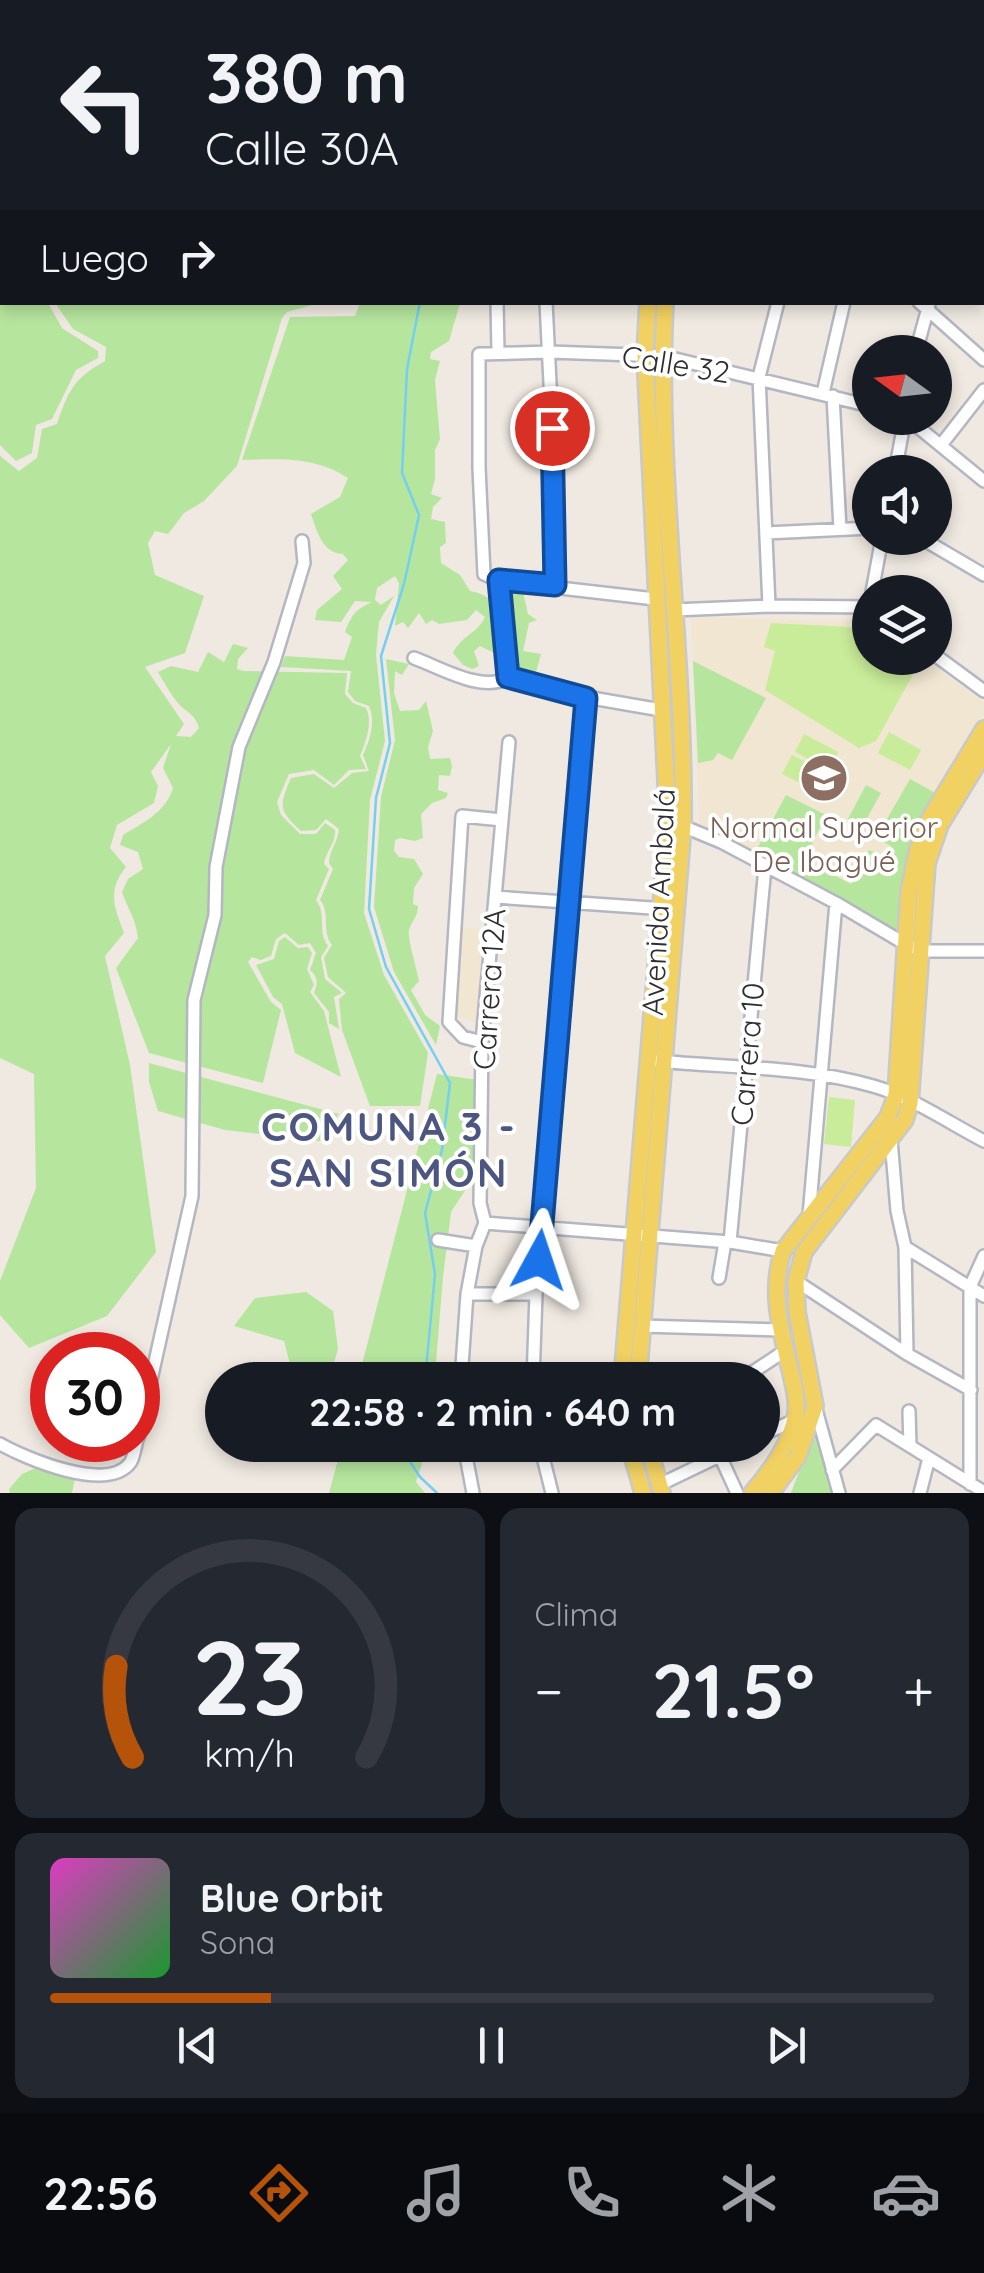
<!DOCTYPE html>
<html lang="es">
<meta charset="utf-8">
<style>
:root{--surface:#171b24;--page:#242831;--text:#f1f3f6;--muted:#9ea1a6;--line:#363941;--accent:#b45309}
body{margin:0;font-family:Quicksand,sans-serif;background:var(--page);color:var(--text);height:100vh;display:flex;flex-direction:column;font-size:38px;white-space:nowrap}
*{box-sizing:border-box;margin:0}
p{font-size:32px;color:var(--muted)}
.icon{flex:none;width:55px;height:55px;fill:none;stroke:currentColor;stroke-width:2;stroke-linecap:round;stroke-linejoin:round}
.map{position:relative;height:1493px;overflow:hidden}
.drawer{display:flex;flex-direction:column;gap:15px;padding:15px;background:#0d0f14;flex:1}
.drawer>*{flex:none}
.top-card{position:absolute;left:0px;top:0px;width:985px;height:305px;box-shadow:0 5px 15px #0003;background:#171b24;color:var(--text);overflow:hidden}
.needle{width:65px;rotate:285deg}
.fabs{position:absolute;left:852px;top:335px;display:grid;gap:20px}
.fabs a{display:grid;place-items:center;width:100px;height:100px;border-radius:50%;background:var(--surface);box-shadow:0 5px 15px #0003;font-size:50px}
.speed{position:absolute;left:30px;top:1332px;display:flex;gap:20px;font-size:50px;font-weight:700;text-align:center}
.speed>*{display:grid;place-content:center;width:130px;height:130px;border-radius:50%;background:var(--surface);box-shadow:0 5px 15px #0003;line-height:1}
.speed .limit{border:15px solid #d22;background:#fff;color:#111}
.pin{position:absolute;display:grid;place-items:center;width:85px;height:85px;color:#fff;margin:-42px;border:5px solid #fff;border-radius:50%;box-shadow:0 2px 10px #0007}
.me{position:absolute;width:110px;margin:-55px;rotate:5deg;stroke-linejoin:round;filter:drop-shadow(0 0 8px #0008)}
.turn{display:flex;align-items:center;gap:35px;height:210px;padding:0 40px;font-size:45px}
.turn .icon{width:130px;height:130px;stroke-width:2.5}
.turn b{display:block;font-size:70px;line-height:85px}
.then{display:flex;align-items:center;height:95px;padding:0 40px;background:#0003;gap:20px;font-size:38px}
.big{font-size:75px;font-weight:700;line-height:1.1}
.drawer .tile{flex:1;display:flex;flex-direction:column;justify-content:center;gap:15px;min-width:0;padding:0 35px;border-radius:20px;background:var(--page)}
.drawer .dial{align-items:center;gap:0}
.dial svg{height:260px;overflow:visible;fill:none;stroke:var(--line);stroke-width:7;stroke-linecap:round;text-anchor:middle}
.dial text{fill:var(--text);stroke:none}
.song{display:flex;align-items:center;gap:30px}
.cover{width:120px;height:120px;border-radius:15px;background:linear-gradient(135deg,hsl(310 70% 55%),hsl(130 70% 35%))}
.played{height:10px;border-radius:5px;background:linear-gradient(90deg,var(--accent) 25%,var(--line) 25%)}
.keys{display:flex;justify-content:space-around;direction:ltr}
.heat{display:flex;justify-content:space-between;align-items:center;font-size:55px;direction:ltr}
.drawer .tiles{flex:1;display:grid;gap:15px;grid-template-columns:1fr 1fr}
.tile:last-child{grid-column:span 2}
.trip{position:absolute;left:205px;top:1362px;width:575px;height:100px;border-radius:50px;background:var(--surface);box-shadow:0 5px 15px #0003;font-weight:700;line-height:100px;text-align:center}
.dock{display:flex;height:160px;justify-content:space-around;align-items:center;background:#090b0e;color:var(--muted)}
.dock .icon{width:70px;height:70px}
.dock .active{color:var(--accent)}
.dock b{font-size:45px;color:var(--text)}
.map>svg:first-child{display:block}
.education{fill:#f0e6d1}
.green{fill:#b6e59e}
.pitch{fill:#c9ec9a}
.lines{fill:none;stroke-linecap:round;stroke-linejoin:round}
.stream{stroke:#75cff0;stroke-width:2.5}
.minor-casing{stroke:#b4b7c1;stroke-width:16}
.major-casing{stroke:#c9c9c9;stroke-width:20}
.minor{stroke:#fff;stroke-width:11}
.major{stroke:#f2d163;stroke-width:15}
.route-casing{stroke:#114b97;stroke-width:25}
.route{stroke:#1a73e8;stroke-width:18}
.labels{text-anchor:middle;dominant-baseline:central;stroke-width:8;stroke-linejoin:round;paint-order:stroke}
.street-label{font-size:30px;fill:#2e2e2e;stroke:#fff}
.education-label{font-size:30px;fill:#785e54;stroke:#fff}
.district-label{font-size:40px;font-weight:bold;letter-spacing:2.5px;fill:#4d5680;stroke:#fff}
</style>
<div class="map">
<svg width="984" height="1493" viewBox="0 0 984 1493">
<rect width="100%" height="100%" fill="#efe9e1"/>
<!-- education -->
<path class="education" d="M 691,617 L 870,621 L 870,658 L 922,658 L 984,702 L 984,724 L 925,817 L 896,931 L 756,851 L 699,823 Z
M 457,928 L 487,928 L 479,1023 L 455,1016 Z"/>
<!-- green -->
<path class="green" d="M 0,140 L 2,140 L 2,302 L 48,303 L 62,328 L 98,351 L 98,358 L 76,370 L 52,419 L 36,425 L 32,453 L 16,461 L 0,445 Z
M 55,303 L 319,303 L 287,312 L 282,318 L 237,466 L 204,501 L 184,513 L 168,534 L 155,531 L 148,543 L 155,575 L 204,596 L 185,653 L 145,667 L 184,724 L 176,736 L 191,737 L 199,728 C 195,713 186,713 177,702 C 170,693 164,682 158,672 L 171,666 L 198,672 L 208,652 L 224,662 L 233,644 L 248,648 L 238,659 L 237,669 L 243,671 L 347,673 L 345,694 L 353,703 L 366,708 C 373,723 366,741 360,756 L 366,769 L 349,770 L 334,785 L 314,770 L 289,774 L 277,802 L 281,815 L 300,834 L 316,834 L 325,823 L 335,830 C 336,843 326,851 324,864 L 329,869 L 316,900 C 327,914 317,931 328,946 L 321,957 L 325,979 L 342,993 L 334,997 L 339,1029 L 329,1023 L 329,1012 L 314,993 C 318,983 318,977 310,970 L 316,953 L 310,943 L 299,945 L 285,933 L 276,939 L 271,956 L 261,960 L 252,957 L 248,962 L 271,1002 L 281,1010 L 263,1083 L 149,1053 L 116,968 L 138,938 C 135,916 129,912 122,892 L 128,879 L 143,869 L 138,852 L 120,845 L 123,835 C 144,822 165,813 173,788 L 163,768 L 171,744 L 151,772 L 158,786 L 154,803 L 117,825 L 110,848 L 126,867 C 107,890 114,907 124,933 L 105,956 L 130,1065 L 156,1252 L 107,1316 L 29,1348 L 0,1315 L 0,1281 L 36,1188 L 34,1074 L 0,1058 L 0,456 L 19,471 L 37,458 L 42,429 L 57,424 C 68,391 74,378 105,361 L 106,347 L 73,329 Z
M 360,303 L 460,303 L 449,341 L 431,352 L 430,359 L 440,361 L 435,380 L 440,439 L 435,450 L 435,479 L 431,494 L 442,498 L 433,507 L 431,519 L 445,522 L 446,543 L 440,547 L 441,563 L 460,575 L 470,591 C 506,598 498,619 499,651 L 496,654 L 480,646 L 474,651 L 479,666 L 472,669 L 463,665 L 453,653 C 461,636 478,633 485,617 L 476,610 L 467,620 L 439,624 L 432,620 L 426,624 L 419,613 L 408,628 L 403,622 L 395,626 L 399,583 L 395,576 L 377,588 L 375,600 L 381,605 L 394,596 L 379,622 L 378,632 L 376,655 L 385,741 L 370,800 L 364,913 L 384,975 L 428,1053 L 420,1106 L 370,1106 L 342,1030 L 339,999 L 346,993 L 328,977 L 324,958 L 332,945 C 321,931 331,913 320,900 L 333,869 L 329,863 C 329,851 338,842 339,829 L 326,819 L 316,830 L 301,831 C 278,810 279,806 291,778 L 314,774 L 334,788 L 352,773 L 369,771 L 363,755 C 370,740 376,721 369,706 L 355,701 L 348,692 L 351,671 L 281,667 L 285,656 L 344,660 L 352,637 L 345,632 C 352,614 355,610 372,602 L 355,601 L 341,622 L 315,620 L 317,610 L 342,589 L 333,576 L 348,560 L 343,554 C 322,553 317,531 311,514 L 340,497 L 348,478 C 313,456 281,459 242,460 L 290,317 L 355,316 Z
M 509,592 L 523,592 L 528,614 L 537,620 L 529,623 L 523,651 L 541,654 L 535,676 L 519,672 Z
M 386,659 L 409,664 L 402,675 L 395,671 L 394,693 L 400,711 L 419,710 L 426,701 L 433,731 L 428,747 L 430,759 L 450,758 L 452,766 L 450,776 L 439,775 L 438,790 L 448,793 L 446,798 L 432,803 L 421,814 L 423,838 L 415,841 L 400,838 L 395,840 L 394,851 L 399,857 L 414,859 L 423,874 L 414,888 L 413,904 L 418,906 C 418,917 412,920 409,930 C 407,937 417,970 419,981 L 411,990 L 425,1015 L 440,1026 L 436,1045 L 394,972 L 374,907 L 381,797 L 395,740 Z
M 693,661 L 766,698 L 732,760 L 718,753 L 713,760 L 698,763 Z
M 910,779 L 939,795 L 925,817 L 896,931 L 756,851 L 786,795 L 826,815 L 804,860 L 851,884 L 869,850 L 886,858 L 891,846 L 876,838 Z
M 866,785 L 881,793 L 862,827 L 848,819 Z
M 285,937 L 298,948 L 308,947 L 312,953 L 307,969 L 314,985 L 310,992 L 324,1011 L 341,1077 L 295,1053 L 282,1004 L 273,997 L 256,965 L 274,959 L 279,941 Z
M 149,1063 L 339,1114 L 320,1141 L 225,1130 L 158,1111 L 149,1082 Z
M 437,1074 L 478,1080 L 479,1169 L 451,1212 L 443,1277 L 436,1362 L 444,1380 L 358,1380 Z
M 306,1292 L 333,1311 L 338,1349 L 329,1380 L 294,1380 L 284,1341 L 234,1326 L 255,1298 Z
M 818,1421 L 834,1493 L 791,1493 Z
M 342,1445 L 428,1445 L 416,1482 L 425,1493 L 329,1493 Z
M 38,1467 L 75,1478 L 72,1493 L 10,1493 L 9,1489 L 22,1474 Z"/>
<!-- pitch -->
<path class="pitch" d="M 771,623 L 870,628 L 870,658 L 916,658 L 921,660 L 876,741 L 859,748 L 765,690 L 775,651 L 764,647 Z
M 889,732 L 921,750 L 910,770 L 878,753 Z
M 804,734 L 838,752 L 829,770 L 795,752 Z
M 792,755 L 827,773 L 817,792 L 782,774 Z
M 829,1097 L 855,1100 L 851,1147 L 824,1144 Z"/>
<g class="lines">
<!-- stream -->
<path class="stream" d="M 465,0 L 475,2
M 420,302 L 407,369 L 402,473 L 419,515 L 404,584 L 381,656 L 390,743 L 376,798 L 369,909 L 386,967 L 450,1083 L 442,1150 L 425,1213 L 435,1274 L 425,1380
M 399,1445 L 420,1477 L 437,1493"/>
<!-- minor casing -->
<g class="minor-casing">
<path id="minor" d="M 791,0 L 795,2
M 880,2 L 882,0
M 982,48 L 984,47
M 982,140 L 984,141
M 982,238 L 984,236
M 497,302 L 498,352
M 546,302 L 554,465 L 555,585
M 919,302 L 984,360
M 916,352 L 929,304
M 823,393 L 844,302
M 833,396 L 840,529
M 907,418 L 984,481
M 941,445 L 984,390
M 895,472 L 905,418
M 766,533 L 870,528
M 921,538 L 984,575
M 499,581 L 508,677
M 872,592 L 882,538
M 655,599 L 499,581 L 484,574 L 479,468 L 479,354 L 550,352 L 663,356 L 870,406
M 769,606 L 759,377 L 778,302
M 673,610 L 769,606 L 870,607
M 935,655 L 984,691
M 414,658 C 439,667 484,694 508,677 L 586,697 L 661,710
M 680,825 L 721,842 L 836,903 L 907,945 L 921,951 L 984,951
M 495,897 L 666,909
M 482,1042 L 463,1037 L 449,1022 L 462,816 L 502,820
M 658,1061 C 728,1068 805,1066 873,1086 C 912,1097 949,1123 984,1141
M 891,1140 L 897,1211 L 905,1247 L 907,1354
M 809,1216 L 836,903
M 485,1223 L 730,1242 L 783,1251
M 438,1240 L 476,1246
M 730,1242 L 765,867
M 905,1247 L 984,1296
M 719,1278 L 725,1242
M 796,1281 L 907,1354 L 971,1390
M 467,1294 L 476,1246 L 485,1223 L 480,1203 L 482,1042 L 509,742
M 641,1326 L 781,1330
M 750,1374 L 786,1350
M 461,1380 L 467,1294 L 536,1294
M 533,1380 L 536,1294 L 586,697
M 815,1406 L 839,1493
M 909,1411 L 910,1446
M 762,1435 L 795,1420
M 138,1438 L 192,1196 L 194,1000 L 215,915 L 216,867 L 239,747 L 274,662 L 304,563 L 302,541
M 0,1444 C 27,1459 107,1493 130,1463 C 134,1458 135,1447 137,1440
M 464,1445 L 473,1493
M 540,1445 L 552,1493
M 720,1456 L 737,1493
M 832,1470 L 876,1425 L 984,1492
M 970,1484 L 970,1287 L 984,1256
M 659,1485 L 742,1445
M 920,1493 L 929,1458"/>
</g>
<!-- major casing -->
<g class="major-casing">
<path id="major" d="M 634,0 L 635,2
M 652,0 L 653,2
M 622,1380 L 668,822 L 645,354 L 648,302
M 638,1380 L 683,825 C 685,651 656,477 665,302
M 629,1445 L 643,1493
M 648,1445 L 662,1493
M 752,1493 C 769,1473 789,1445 795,1419 C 799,1401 793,1383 789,1365 C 780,1326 770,1290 783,1251 L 888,1117 L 896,1095 L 909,891 L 918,848 L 930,818 L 984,729
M 771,1493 L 798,1456 L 815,1406 L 797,1312 L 796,1281 L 804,1252 L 905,1120 L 910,1103 L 927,863 L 940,825 L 984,753"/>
</g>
<!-- minor -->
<use href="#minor" class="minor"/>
<!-- major -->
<use href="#major" class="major"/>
</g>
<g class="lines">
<!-- route casing -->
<g class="route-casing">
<path id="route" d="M 539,1260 L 586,698 L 508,677 L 499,580 L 555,585 L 552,428"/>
</g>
<!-- route -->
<use href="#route" class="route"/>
</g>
<!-- icons -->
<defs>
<g id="university-disc" transform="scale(2.5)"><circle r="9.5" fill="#8d6e63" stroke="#fff"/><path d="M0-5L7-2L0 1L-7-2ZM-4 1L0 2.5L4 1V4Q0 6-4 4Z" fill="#fff"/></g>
</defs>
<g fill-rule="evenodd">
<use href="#university-disc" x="824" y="778"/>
</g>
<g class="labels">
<!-- street labels -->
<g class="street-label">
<text transform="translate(676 364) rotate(9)">Calle 32</text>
<text transform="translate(658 902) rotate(-87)">Avenida Ambalá</text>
<text transform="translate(489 989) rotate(-86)">Carrera 12A</text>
<text transform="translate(747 1054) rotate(-85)">Carrera 10</text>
</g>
<!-- education labels -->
<g class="education-label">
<text x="824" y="827">Normal Superior<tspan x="824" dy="34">De Ibagué</tspan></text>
</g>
<!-- district labels -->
<g class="district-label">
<text x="389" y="1126">COMUNA 3 -<tspan x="389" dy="46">SAN SIMÓN</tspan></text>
</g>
</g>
</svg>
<div class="fabs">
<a><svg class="needle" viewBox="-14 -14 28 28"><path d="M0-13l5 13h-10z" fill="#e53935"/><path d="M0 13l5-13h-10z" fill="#9ea1a6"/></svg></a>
<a><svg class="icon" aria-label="sound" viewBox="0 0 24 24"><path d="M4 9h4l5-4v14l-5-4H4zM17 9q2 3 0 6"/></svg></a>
<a><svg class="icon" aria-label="layers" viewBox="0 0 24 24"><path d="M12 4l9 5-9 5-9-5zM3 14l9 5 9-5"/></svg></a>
</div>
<div class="speed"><div class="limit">30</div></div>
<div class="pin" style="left:552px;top:428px;background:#d93025"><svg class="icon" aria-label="arrive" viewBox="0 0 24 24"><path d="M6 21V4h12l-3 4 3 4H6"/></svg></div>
<svg class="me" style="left:539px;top:1260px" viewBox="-20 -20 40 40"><path d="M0-17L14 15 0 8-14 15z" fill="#1a73e8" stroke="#fff" stroke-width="4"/></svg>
<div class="trip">22:58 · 2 min · 640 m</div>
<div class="top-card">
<div class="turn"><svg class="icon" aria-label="left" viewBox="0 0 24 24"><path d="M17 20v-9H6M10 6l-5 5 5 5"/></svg><div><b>380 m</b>Calle 30A</div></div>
<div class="then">Luego<svg class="icon" aria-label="right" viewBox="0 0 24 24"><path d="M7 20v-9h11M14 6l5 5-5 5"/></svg></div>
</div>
</div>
<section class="drawer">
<div class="tiles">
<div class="tile dial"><svg viewBox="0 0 100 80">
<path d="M14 69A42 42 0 1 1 86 69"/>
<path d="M14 69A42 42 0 0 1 9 41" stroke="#b45309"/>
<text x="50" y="56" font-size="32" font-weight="700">23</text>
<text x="50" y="72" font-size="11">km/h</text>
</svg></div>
<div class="tile"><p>Clima</p>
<div class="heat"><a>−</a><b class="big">21.5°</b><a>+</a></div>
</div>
<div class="tile">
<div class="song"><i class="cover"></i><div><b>Blue Orbit</b><p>Sona</p></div></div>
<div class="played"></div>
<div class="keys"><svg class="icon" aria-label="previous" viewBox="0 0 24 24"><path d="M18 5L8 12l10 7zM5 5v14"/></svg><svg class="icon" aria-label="pause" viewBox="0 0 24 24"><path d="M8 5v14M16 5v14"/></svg><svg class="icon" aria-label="next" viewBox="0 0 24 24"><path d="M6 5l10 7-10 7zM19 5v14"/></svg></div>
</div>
</div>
</section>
<nav class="dock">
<b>22:56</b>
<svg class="icon active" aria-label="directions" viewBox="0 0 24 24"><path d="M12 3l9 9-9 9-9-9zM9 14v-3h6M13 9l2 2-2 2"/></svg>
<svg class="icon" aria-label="music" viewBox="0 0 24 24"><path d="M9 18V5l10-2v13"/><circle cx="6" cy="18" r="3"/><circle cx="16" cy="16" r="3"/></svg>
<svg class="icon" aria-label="phone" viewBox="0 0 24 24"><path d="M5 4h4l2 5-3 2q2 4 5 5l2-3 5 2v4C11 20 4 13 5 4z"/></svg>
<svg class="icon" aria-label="climate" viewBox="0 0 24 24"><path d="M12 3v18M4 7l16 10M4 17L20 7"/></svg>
<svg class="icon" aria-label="car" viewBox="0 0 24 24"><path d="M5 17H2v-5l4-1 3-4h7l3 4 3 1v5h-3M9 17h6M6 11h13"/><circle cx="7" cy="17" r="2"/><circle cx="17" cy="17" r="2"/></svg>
</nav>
